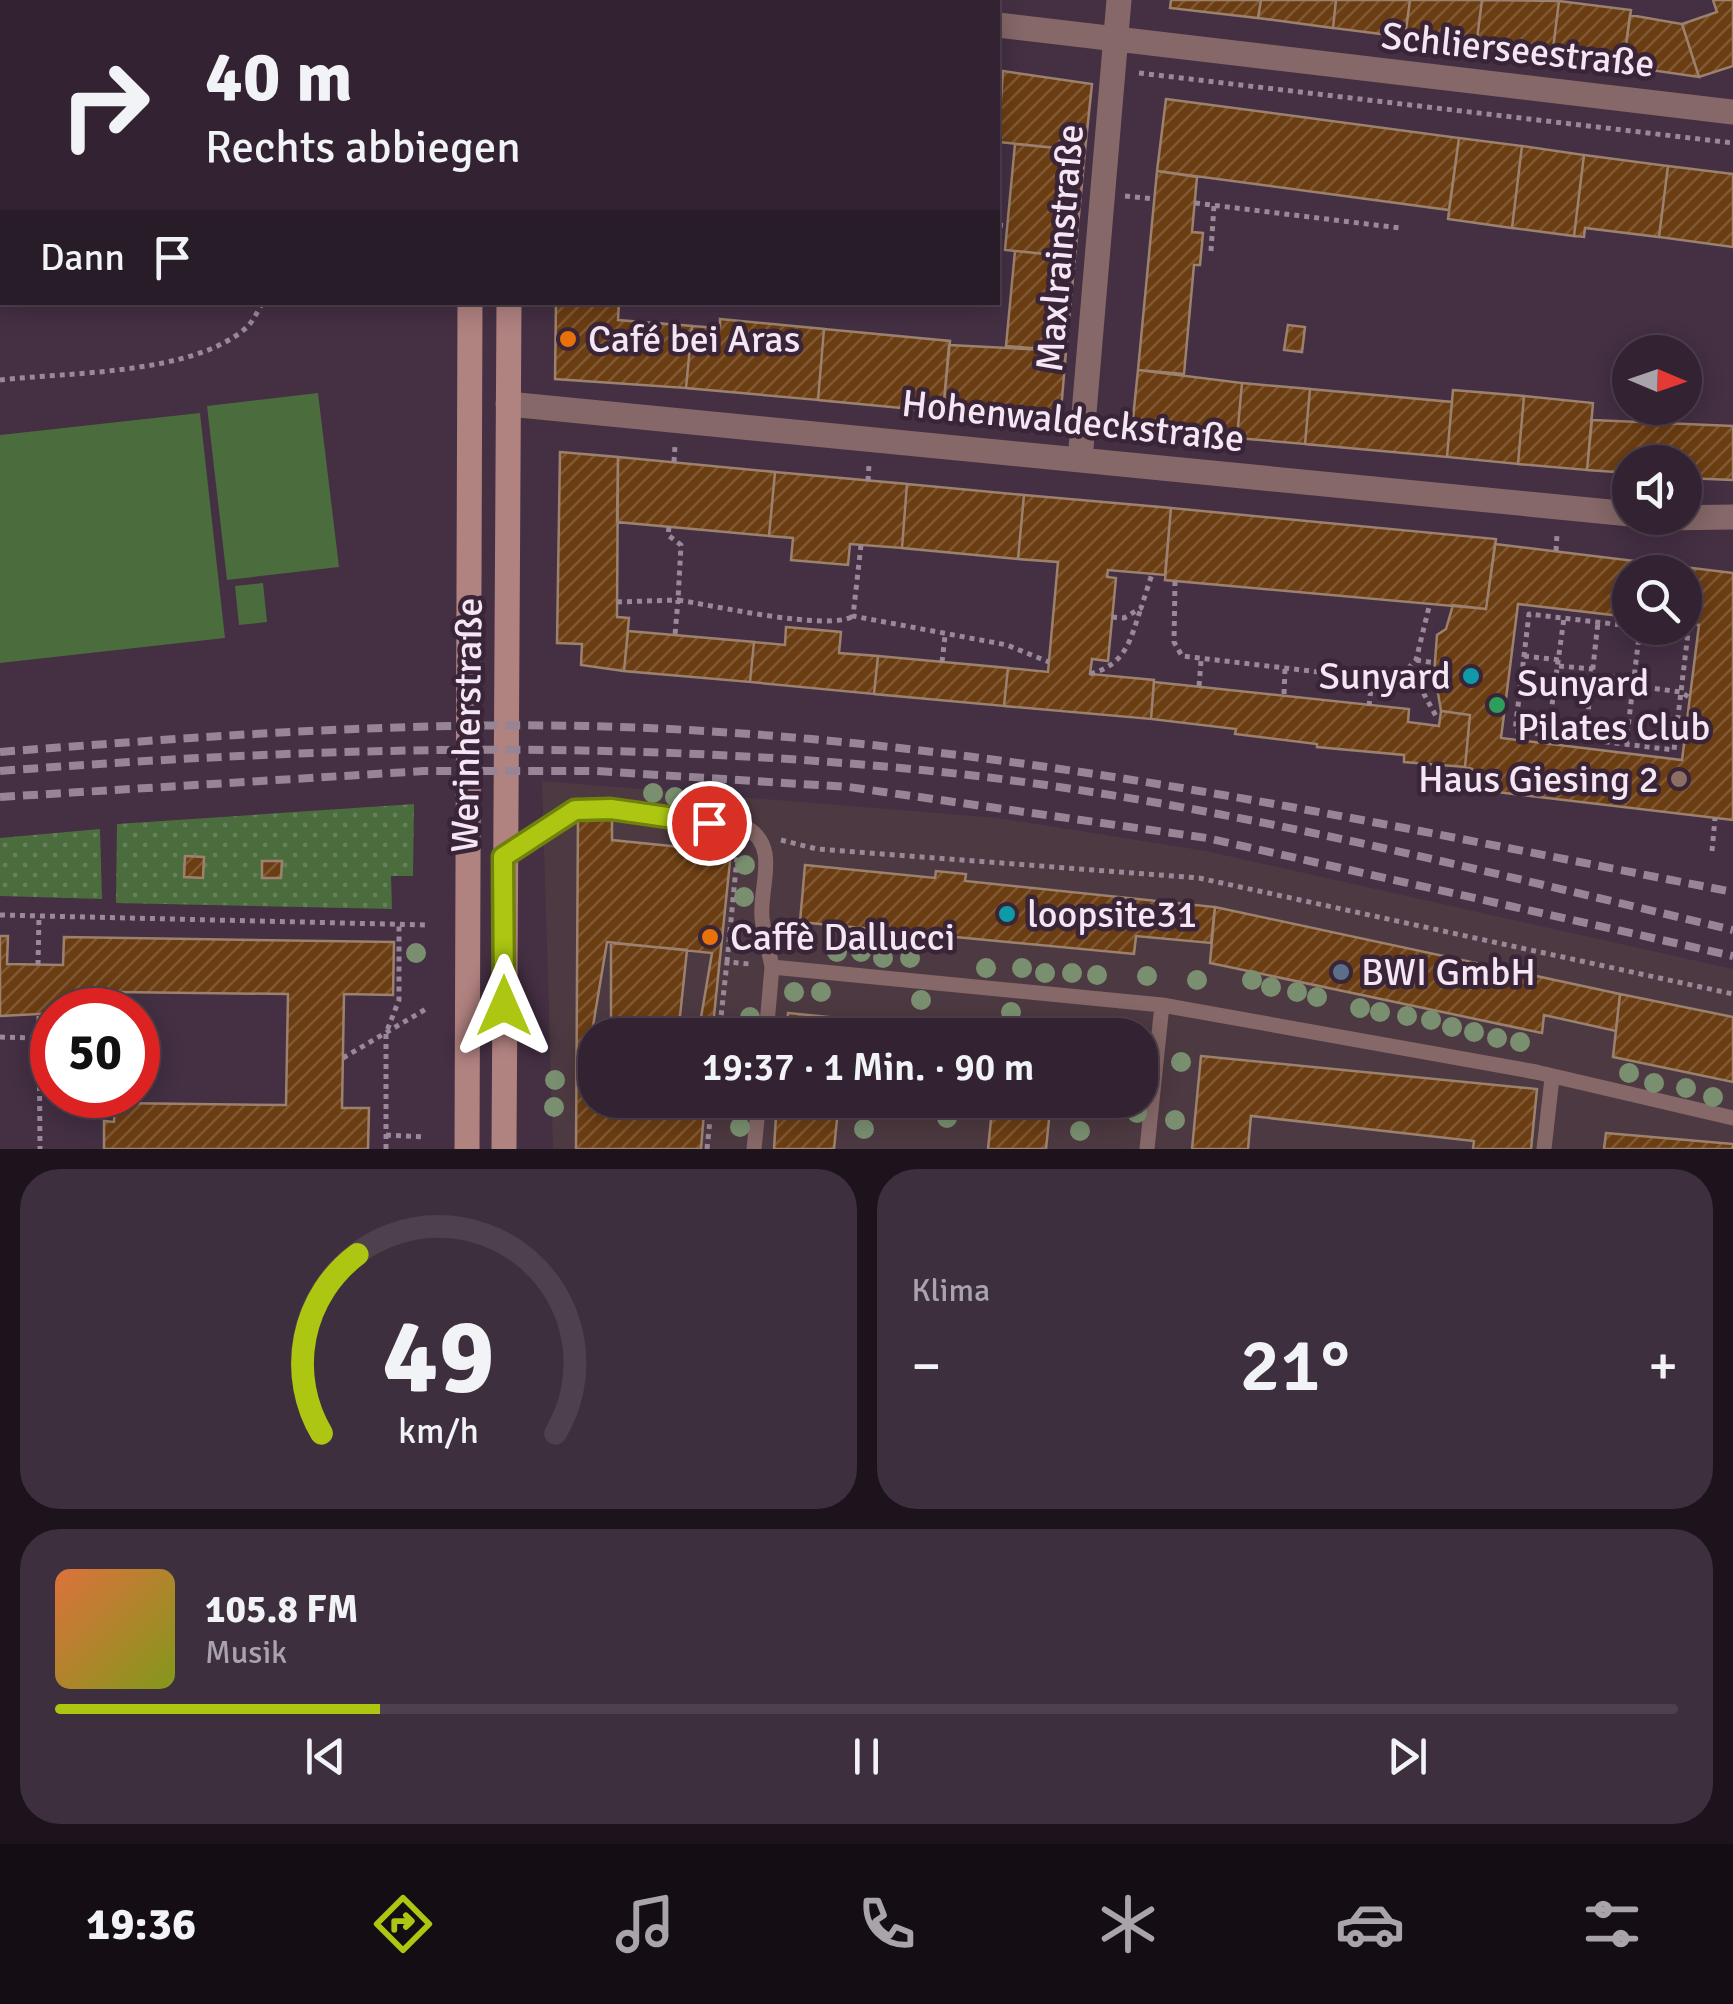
<!DOCTYPE html>
<html lang="de">
<meta charset="utf-8">
<style>
:root{--surface:#332332;--page:#3e2f3e;--text:#f1f3f6;--muted:#a9a4ac;--line:#4e404d;--accent:#acc612}
body{margin:0;font-family:Signika,sans-serif;background:var(--page);color:var(--text);height:100vh;display:flex;flex-direction:column;font-size:38px;white-space:nowrap}
*{box-sizing:border-box;margin:0}
p{font-size:32px;color:var(--muted)}
.icon{flex:none;width:55px;height:55px;fill:none;stroke:currentColor;stroke-width:2;stroke-linecap:round;stroke-linejoin:round}
.map{position:relative;height:1149px;overflow:hidden}
.details{display:flex;flex-direction:column;gap:20px;padding:20px;background:#1c131c;flex:1}
.details>*{flex:none}
.top-card{position:absolute;left:0px;top:0px;width:1000px;height:305px;box-shadow:0 5px 25px #0003,0 0 0 2px var(--line);background:#332332;color:var(--text);overflow:hidden}
.needle{width:65px;rotate:92deg}
.tools{position:absolute;left:1612px;top:335px;display:grid;gap:20px}
.tools a{display:grid;place-items:center;width:90px;height:90px;border-radius:50%;background:var(--surface);box-shadow:0 5px 25px #0003,0 0 0 2px var(--line);font-size:50px}
.speed{position:absolute;left:30px;top:988px;display:flex;gap:20px;font-size:50px;font-weight:700;text-align:center}
.speed>*{display:grid;place-content:center;width:130px;height:130px;border-radius:50%;background:var(--surface);box-shadow:0 5px 25px #0003,0 0 0 2px var(--line);line-height:1}
.speed .limit{border:15px solid #d22;background:#fff;color:#111}
.pin{position:absolute;display:grid;place-items:center;width:85px;height:85px;color:#fff;margin:-42px;border:5px solid #fff;border-radius:50%;box-shadow:0 2px 10px #0007}
.me{position:absolute;width:110px;margin:-55px;rotate:0deg;stroke-linejoin:round;filter:drop-shadow(0 0 8px #0008)}
.turn{display:flex;align-items:center;gap:35px;height:210px;padding:0 40px;font-size:45px}
.turn .icon{width:130px;height:130px;stroke-width:2.5}
.turn b{display:block;font-size:70px;line-height:85px}
.then{display:flex;align-items:center;height:95px;padding:0 40px;background:#0003;gap:20px;font-size:38px}
.big{font-size:75px;font-weight:600;line-height:1.1}
.details .card{flex:1;display:flex;flex-direction:column;justify-content:center;gap:15px;min-width:0;padding:0 35px;border-radius:40px;background:var(--page)}
.details .dial{align-items:center;gap:0}
.dial svg{height:260px;overflow:visible;fill:none;stroke:var(--line);stroke-width:7;stroke-linecap:round;text-anchor:middle}
.dial text{fill:var(--text);stroke:none}
.song{display:flex;align-items:center;gap:30px}
.cover{width:120px;height:120px;border-radius:15px;background:linear-gradient(135deg,hsl(20 70% 55%),hsl(70 70% 35%))}
.played{height:10px;border-radius:5px;background:linear-gradient(90deg,var(--accent) 20%,var(--line) 20%)}
.keys{display:flex;justify-content:space-around;direction:ltr}
.heat{display:flex;justify-content:space-between;align-items:center;font-size:55px;direction:ltr}
.details .tiles{flex:1;display:grid;gap:20px;grid-template-columns:1fr 1fr}
.card:last-child{grid-column:span 2}
.trip{position:absolute;left:578px;top:1018px;width:580px;height:100px;border-radius:40px;background:var(--surface);box-shadow:0 5px 25px #0003,0 0 0 2px var(--line);font-weight:600;line-height:100px;text-align:center}
.menu{display:flex;height:160px;justify-content:space-around;align-items:center;background:#140e14;color:var(--muted)}
.menu .icon{width:70px;height:70px}
.menu .current{color:var(--accent)}
.menu b{font-size:45px;color:var(--text)}
.map>svg:first-child{display:block}
.commercial{fill:#4d3941;fill-rule:evenodd}
.park{fill:url(#park-dots)}
.pitch{fill:#4b6d3e}
.building{fill:url(#building-hatch);stroke:#9c826e;stroke-width:2.5;fill-rule:evenodd}
.lines{fill:none;stroke-linecap:round;stroke-linejoin:round}
.path{stroke:#998898;stroke-width:5;stroke-dasharray:5 5;stroke-linecap:butt}
.service{stroke:#856867;stroke-width:15}
.minor{stroke:#856867;stroke-width:25}
.secondary{stroke:#b08280;stroke-width:25}
.rail{stroke:#978595;stroke-width:8;stroke-dasharray:15 8;stroke-linecap:butt}
.tree{fill:#7a8f70}
.route-casing{stroke:#70810c;stroke-width:25}
.route{stroke:#acc612;stroke-width:18}
.food-dot{fill:#e8710a;stroke:#3a2538;stroke-width:4}
.culture-dot{fill:#0f9aa8;stroke:#3a2538;stroke-width:4}
.leisure-dot{fill:#2e9e5b;stroke:#3a2538;stroke-width:4}
.education-dot{fill:#8d6e63;stroke:#3a2538;stroke-width:4}
.service-dot{fill:#5c6f8a;stroke:#3a2538;stroke-width:4}
.labels{text-anchor:middle;dominant-baseline:central;stroke-width:9;stroke-linejoin:round;paint-order:stroke}
.street-label{font-size:38px;fill:#f4e6f2;stroke:#3a2538}
.poi-label{font-size:38px;fill:#f4e6f2;stroke:#3a2538;text-anchor:start}
</style>
<div class="map">
<svg width="1733" height="1149" viewBox="0 0 1733 1149">
<defs>
<pattern id="park-dots" width="8" height="8" patternUnits="userSpaceOnUse" patternTransform="scale(2.5)"><rect width="8" height="8" fill="#4b6d3e"/><path d="M2 2h.1M6 6h.1" fill="none" stroke="#66825a" stroke-width="1.8" stroke-linecap="round"/></pattern>
<pattern id="building-hatch" width="6" height="6" patternUnits="userSpaceOnUse" patternTransform="scale(2.5)"><rect width="6" height="6" fill="#6b3d12"/><path d="M-1 1l2-2M0 6l6-6M5 7l2-2" fill="none" stroke="#815935"/></pattern>
</defs>
<rect width="100%" height="100%" fill="#442f43"/>
<!-- commercial -->
<path class="commercial" d="M 542,781 L 998,818 L 1206,851 L 1733,969 L 1733,1149 L 553,1149 ZM 595,1035 L 1140,1035 L 1140,1100 L 595,1100 Z"/>
<!-- park -->
<path class="park" d="M 414,804 L 413,876 L 391,876 L 392,909 L 116,903 L 117,824 Z
M 100,829 L 102,899 L 0,896 L 0,838 Z"/>
<!-- pitch -->
<path class="pitch" d="M 318,393 L 339,567 L 227,580 L 207,406 Z
M 200,413 L 225,638 L 0,663 L 0,435 Z
M 263,583 L 267,622 L 239,625 L 235,586 Z"/>
<!-- building -->
<path class="building" d="M 1171,0 L 1261,0 L 1258,18 L 1170,8 Z
M 1261,0 L 1336,0 L 1333,28 L 1258,18 Z
M 1336,0 L 1410,0 L 1405,37 L 1333,28 Z
M 1410,0 L 1482,0 L 1476,47 L 1405,37 Z
M 1482,0 L 1559,1 L 1552,57 L 1476,47 Z
M 1713,0 L 1733,0 L 1733,66 L 1699,77 L 1682,24 L 1717,12 Z
M 1559,1 L 1631,10 L 1623,66 L 1552,57 Z
M 1630,15 L 1682,24 L 1699,77 L 1623,66 Z
M 1003,71 L 1092,84 L 1085,151 L 998,142 Z
M 1166,99 L 1459,138 L 1449,210 L 1157,171 Z
M 1459,138 L 1522,146 L 1512,228 L 1448,219 Z
M 1015,144 L 1085,151 L 1075,257 L 1005,250 Z
M 1522,146 L 1584,155 L 1574,236 L 1512,228 Z
M 1584,155 L 1668,166 L 1659,237 L 1585,228 L 1584,237 L 1574,236 Z
M 1668,166 L 1733,174 L 1733,247 L 1659,237 Z
M 1157,171 L 1197,177 L 1192,232 L 1203,233 L 1200,265 L 1194,265 L 1184,374 L 1138,370 Z
M 1015,251 L 1075,257 L 1066,351 L 1006,346 Z
M 556,302 L 619,302 L 618,320 L 692,326 L 686,388 L 555,379 Z
M 720,319 L 824,329 L 818,400 L 686,388 L 692,326 L 720,328 Z
M 1288,325 L 1305,327 L 1302,352 L 1284,350 Z
M 824,329 L 950,341 L 943,412 L 818,400 Z
M 949,345 L 1066,351 L 1060,423 L 943,412 Z
M 1138,370 L 1242,383 L 1237,438 L 1132,428 Z
M 1242,383 L 1310,389 L 1305,444 L 1237,438 Z
M 1310,389 L 1452,402 L 1447,457 L 1305,444 Z
M 1453,390 L 1524,396 L 1518,464 L 1447,457 Z
M 1524,396 L 1593,403 L 1587,470 L 1518,464 Z
M 1592,420 L 1733,426 L 1733,480 L 1685,478 L 1685,462 L 1630,462 L 1630,473 L 1587,470 Z
M 560,452 L 618,457 L 617,617 L 629,618 L 624,671 L 581,665 L 582,644 L 557,643 Z
M 618,457 L 775,472 L 769,536 L 617,522 Z
M 775,472 L 907,484 L 902,548 L 850,544 L 848,565 L 791,560 L 793,538 L 769,536 Z
M 907,484 L 1024,495 L 1018,559 L 902,548 Z
M 1024,495 L 1171,508 L 1165,575 L 1108,570 L 1107,577 L 1116,578 L 1108,661 L 1092,659 L 1090,674 L 1154,680 L 1151,719 L 1004,706 L 1008,668 L 1048,672 L 1058,562 L 1018,559 Z
M 1171,508 L 1496,539 L 1486,609 L 1165,580 Z
M 1495,544 L 1733,573 L 1733,820 L 1471,789 L 1472,769 L 1465,767 L 1470,715 L 1441,711 L 1438,693 L 1433,688 L 1437,635 L 1446,629 L 1453,605 L 1486,609 ZM 1630,572 L 1685,572 L 1685,624 L 1699,625 L 1682,760 L 1501,738 L 1518,604 L 1630,617 Z
M 786,627 L 841,632 L 839,653 L 878,656 L 874,694 L 750,682 L 754,642 L 785,645 Z
M 628,631 L 754,642 L 750,682 L 624,671 Z
M 878,656 L 1008,668 L 1004,706 L 874,694 Z
M 1154,682 L 1409,709 L 1408,722 L 1439,726 L 1441,711 L 1470,715 L 1465,767 L 1404,762 L 1404,755 L 1317,747 L 1317,744 L 1235,734 L 1236,729 L 1151,719 Z
M 578,814 L 612,814 L 612,840 L 731,852 L 712,1035 L 678,1035 L 687,950 L 611,943 L 611,1035 L 595,1035 L 595,1100 L 705,1100 L 701,1149 L 576,1149 Z
M 185,856 L 204,857 L 203,878 L 184,877 Z
M 262,861 L 282,861 L 281,878 L 262,878 Z
M 805,865 L 935,878 L 936,871 L 966,874 L 965,881 L 1215,907 L 1211,943 L 1136,936 L 1134,954 L 800,922 Z
M 1215,907 L 1620,994 L 1616,1031 L 1544,1015 L 1542,1033 L 1210,963 Z
M 0,936 L 8,936 L 7,964 L 63,965 L 64,937 L 394,942 L 393,995 L 344,994 L 342,1108 L 369,1108 L 368,1149 L 104,1149 L 104,1121 L 114,1122 L 115,1103 L 286,1105 L 288,994 L 117,992 L 117,1010 L 0,1016 Z
M 607,942 L 712,953 L 698,1035 L 592,1032 Z
M 1620,994 L 1733,1017 L 1733,1082 L 1613,1057 Z
M 788,1013 L 960,1030 L 960,1026 L 970,1027 L 1008,1035 L 786,1035 Z
M 1201,1056 L 1537,1089 L 1531,1149 L 1473,1149 L 1474,1141 L 1251,1116 L 1248,1149 L 1192,1149 Z
M 777,1100 L 839,1100 L 834,1149 L 774,1149 Z
M 993,1100 L 1051,1100 L 1046,1149 L 988,1149 Z
M 1606,1133 L 1733,1144 L 1733,1149 L 1604,1149 Z"/>
<g class="lines">
<!-- path -->
<path class="path" d="M 700,0 L 715,2
M 1139,73 L 1733,143
M 998,147 L 1001,147
M 1125,196 L 1154,199
M 1195,203 L 1400,228
M 998,225 L 1007,226
M 1211,251 L 1214,205
M 0,380 C 69,372 192,375 246,328 C 253,322 258,310 263,302
M 674,462 L 675,445
M 868,481 L 869,464
M 669,527 L 668,535 L 681,545 L 678,600 C 711,605 830,632 853,616
M 861,545 L 853,616 L 1007,645 L 1049,662
M 1556,551 L 1557,534
M 1175,581 L 1174,642 L 1182,656 L 1396,681 L 1416,660 L 1430,603
M 617,602 L 678,600 L 675,635
M 1112,617 L 1124,618 L 1141,608 L 1152,574
M 1630,626 L 1529,614 L 1515,731 L 1674,750 L 1688,633 L 1642,628
M 1524,656 L 1560,660
M 1416,660 L 1435,663
M 942,662 L 945,636
M 1559,666 L 1593,669
M 1409,667 L 1436,716
M 1090,674 C 1126,664 1130,641 1141,608
M 1592,675 L 1634,679
M 1199,686 L 1201,661
M 1635,686 L 1681,692 L 1690,698
M 1284,694 L 1285,669
M 1369,706 L 1372,679
M 1548,734 L 1564,618
M 1585,739 L 1598,622
M 1626,744 L 1640,628
M 781,840 L 817,849 L 1199,878 L 1733,994
M 1712,851 L 1715,818
M 0,915 L 429,925
M 727,962 L 738,847
M 38,965 L 39,916
M 39,1016 L 40,1149
M 719,1035 L 727,962 L 750,964
M 0,1037 L 39,1038
M 343,1058 L 426,1009
M 386,1135 L 424,1137
M 386,1149 L 386,1033 L 399,1000 L 399,924
M 707,1149 L 712,1100"/>
<!-- service -->
<path class="service" d="M 503,857 L 575,810 L 611,809 L 747,828 C 780,847 759,887 762,918 C 764,934 769,951 772,967 L 1162,1005 L 1536,1072 L 1733,1118
M 766,1035 L 772,967
M 754,1149 L 759,1100
M 1147,1149 L 1162,1005
M 1544,1149 L 1552,1078"/>
<!-- minor -->
<path class="minor" d="M 843,0 L 858,2
M 998,25 L 1733,112
M 508,404 L 1630,514
M 1080,460 L 1119,0
M 1662,518 L 1733,517"/>
<!-- secondary -->
<path class="secondary" d="M 468,0 L 468,2
M 509,0 L 509,2
M 467,1149 L 470,302
M 504,1149 L 509,302"/>
<!-- rail -->
<path class="rail" d="M 0,752 C 195,737 391,722 587,726 C 974,735 1355,819 1733,892
M 0,771 C 315,747 607,739 922,770 C 1195,797 1466,867 1733,930
M 0,797 L 424,771 L 596,771 L 849,787 L 1207,838 L 1733,956"/>
</g>
<!-- trees -->
<g class="tree">
<circle cx="653" cy="793" r="10"/>
<circle cx="675" cy="797" r="10"/>
<circle cx="745" cy="865" r="10"/>
<circle cx="744" cy="897" r="10"/>
<circle cx="801" cy="942" r="10"/>
<circle cx="837" cy="952" r="10"/>
<circle cx="861" cy="952" r="10"/>
<circle cx="416" cy="953" r="10"/>
<circle cx="883" cy="958" r="10"/>
<circle cx="910" cy="958" r="10"/>
<circle cx="986" cy="968" r="10"/>
<circle cx="1022" cy="968" r="10"/>
<circle cx="1045" cy="973" r="10"/>
<circle cx="1072" cy="973" r="10"/>
<circle cx="1097" cy="975" r="10"/>
<circle cx="1147" cy="976" r="10"/>
<circle cx="1197" cy="980" r="10"/>
<circle cx="1252" cy="980" r="10"/>
<circle cx="1271" cy="987" r="10"/>
<circle cx="794" cy="992" r="10"/>
<circle cx="821" cy="992" r="10"/>
<circle cx="1297" cy="992" r="10"/>
<circle cx="1317" cy="997" r="10"/>
<circle cx="921" cy="1000" r="10"/>
<circle cx="1360" cy="1008" r="10"/>
<circle cx="1011" cy="1012" r="10"/>
<circle cx="1380" cy="1012" r="10"/>
<circle cx="1407" cy="1016" r="10"/>
<circle cx="750" cy="1017" r="10"/>
<circle cx="1431" cy="1020" r="10"/>
<circle cx="1452" cy="1027" r="10"/>
<circle cx="1474" cy="1032" r="10"/>
<circle cx="1497" cy="1038" r="10"/>
<circle cx="1520" cy="1042" r="10"/>
<circle cx="1181" cy="1062" r="10"/>
<circle cx="1629" cy="1073" r="10"/>
<circle cx="555" cy="1080" r="10"/>
<circle cx="1654" cy="1083" r="10"/>
<circle cx="1686" cy="1088" r="10"/>
<circle cx="1713" cy="1097" r="10"/>
<circle cx="554" cy="1107" r="10"/>
<circle cx="1137" cy="1113" r="10"/>
<circle cx="947" cy="1118" r="10"/>
<circle cx="1175" cy="1120" r="10"/>
<circle cx="740" cy="1127" r="10"/>
<circle cx="864" cy="1129" r="10"/>
<circle cx="1080" cy="1131" r="10"/>
</g>
<g class="lines">
<!-- route casing -->
<g class="route-casing">
<path id="route" d="M 504,1006 L 503,857 L 575,810 L 611,809 L 709,823"/>
</g>
<!-- route -->
<use href="#route" class="route"/>
</g>
<!-- markers -->
<g class="food-dot">
<circle cx="568" cy="339" r="10"/>
<circle cx="710" cy="937" r="10"/>
</g>
<g class="culture-dot">
<circle cx="1471" cy="676" r="10"/>
<circle cx="1007" cy="914" r="10"/>
</g>
<circle class="leisure-dot" cx="1497" cy="705" r="10"/>
<circle class="education-dot" cx="1679" cy="779" r="10"/>
<circle class="service-dot" cx="1341" cy="972" r="10"/>
<g class="labels">
<!-- street labels -->
<g class="street-label">
<text transform="translate(1518 50) rotate(6)">Schlierseestraße</text>
<text transform="translate(1060 248) rotate(-85)">Maxlrainstraße</text>
<text transform="translate(1073 421) rotate(6)">Hohenwaldeckstraße</text>
<text transform="translate(467 725) rotate(-89)">Werinherstraße</text>
</g>
<!-- poi labels -->
<g class="poi-label">
<text x="588" y="339">Café bei Aras</text>
<text x="1451" y="676" text-anchor="end">Sunyard</text>
<text x="1517" y="683">Sunyard<tspan x="1517" dy="44">Pilates Club</tspan></text>
<text x="1659" y="779" text-anchor="end">Haus Giesing 2</text>
<text x="1027" y="914">loopsite31</text>
<text x="730" y="937">Caffè Dallucci</text>
<text x="1361" y="972">BWI GmbH</text>
</g>
</g>
</svg>
<div class="tools">
<a><svg class="needle" viewBox="-14 -14 28 28"><path d="M0-13l5 13h-10z" fill="#e53935"/><path d="M0 13l5-13h-10z" fill="#a9a4ac"/></svg></a>
<a><svg class="icon" aria-label="sound" viewBox="0 0 24 24"><path d="M4 9h4l5-4v14l-5-4H4zM17 9q2 3 0 6"/></svg></a>
<a><svg class="icon" aria-label="search" viewBox="0 0 24 24"><circle cx="10" cy="10" r="6"/><path d="M15 15l6 6"/></svg></a>
</div>
<div class="speed"><div class="limit">50</div></div>
<div class="pin" style="left:709px;top:823px;background:#d93025"><svg class="icon" aria-label="arrive" viewBox="0 0 24 24"><path d="M6 21V4h12l-3 4 3 4H6"/></svg></div>
<svg class="me" style="left:504px;top:1006px" viewBox="-20 -20 40 40"><path d="M0-17L14 15 0 8-14 15z" fill="#acc612" stroke="#fff" stroke-width="4"/></svg>
<div class="trip">19:37 · 1 Min. · 90 m</div>
<div class="top-card">
<div class="turn"><svg class="icon" aria-label="right" viewBox="0 0 24 24"><path d="M7 20v-9h11M14 6l5 5-5 5"/></svg><div><b>40 m</b>Rechts abbiegen</div></div>
<div class="then">Dann<svg class="icon" aria-label="arrive" viewBox="0 0 24 24"><path d="M6 21V4h12l-3 4 3 4H6"/></svg></div>
</div>
</div>
<section class="details">
<div class="tiles">
<div class="card dial"><svg viewBox="0 0 100 80">
<path d="M14 69A42 42 0 1 1 86 69"/>
<path d="M14 69A42 42 0 0 1 25 14" stroke="#acc612"/>
<text x="50" y="56" font-size="32" font-weight="700">49</text>
<text x="50" y="72" font-size="11">km/h</text>
</svg></div>
<div class="card"><p>Klima</p>
<div class="heat"><a>−</a><b class="big">21°</b><a>+</a></div>
</div>
<div class="card">
<div class="song"><i class="cover"></i><div><b>105.8 FM</b><p>Musik</p></div></div>
<div class="played"></div>
<div class="keys"><svg class="icon" aria-label="previous" viewBox="0 0 24 24"><path d="M18 5L8 12l10 7zM5 5v14"/></svg><svg class="icon" aria-label="pause" viewBox="0 0 24 24"><path d="M8 5v14M16 5v14"/></svg><svg class="icon" aria-label="next" viewBox="0 0 24 24"><path d="M6 5l10 7-10 7zM19 5v14"/></svg></div>
</div>
</div>
</section>
<nav class="menu">
<b>19:36</b>
<svg class="icon current" aria-label="directions" viewBox="0 0 24 24"><path d="M12 3l9 9-9 9-9-9zM9 14v-3h6M13 9l2 2-2 2"/></svg>
<svg class="icon" aria-label="music" viewBox="0 0 24 24"><path d="M9 18V5l10-2v13"/><circle cx="6" cy="18" r="3"/><circle cx="16" cy="16" r="3"/></svg>
<svg class="icon" aria-label="phone" viewBox="0 0 24 24"><path d="M5 4h4l2 5-3 2q2 4 5 5l2-3 5 2v4C11 20 4 13 5 4z"/></svg>
<svg class="icon" aria-label="climate" viewBox="0 0 24 24"><path d="M12 3v18M4 7l16 10M4 17L20 7"/></svg>
<svg class="icon" aria-label="car" viewBox="0 0 24 24"><path d="M5 17H2v-5l4-1 3-4h7l3 4 3 1v5h-3M9 17h6M6 11h13"/><circle cx="7" cy="17" r="2"/><circle cx="17" cy="17" r="2"/></svg>
<svg class="icon" aria-label="filters" viewBox="0 0 24 24"><path d="M4 7h16M4 17h16"/><circle cx="9" cy="7" r="2"/><circle cx="15" cy="17" r="2"/></svg>
</nav>
